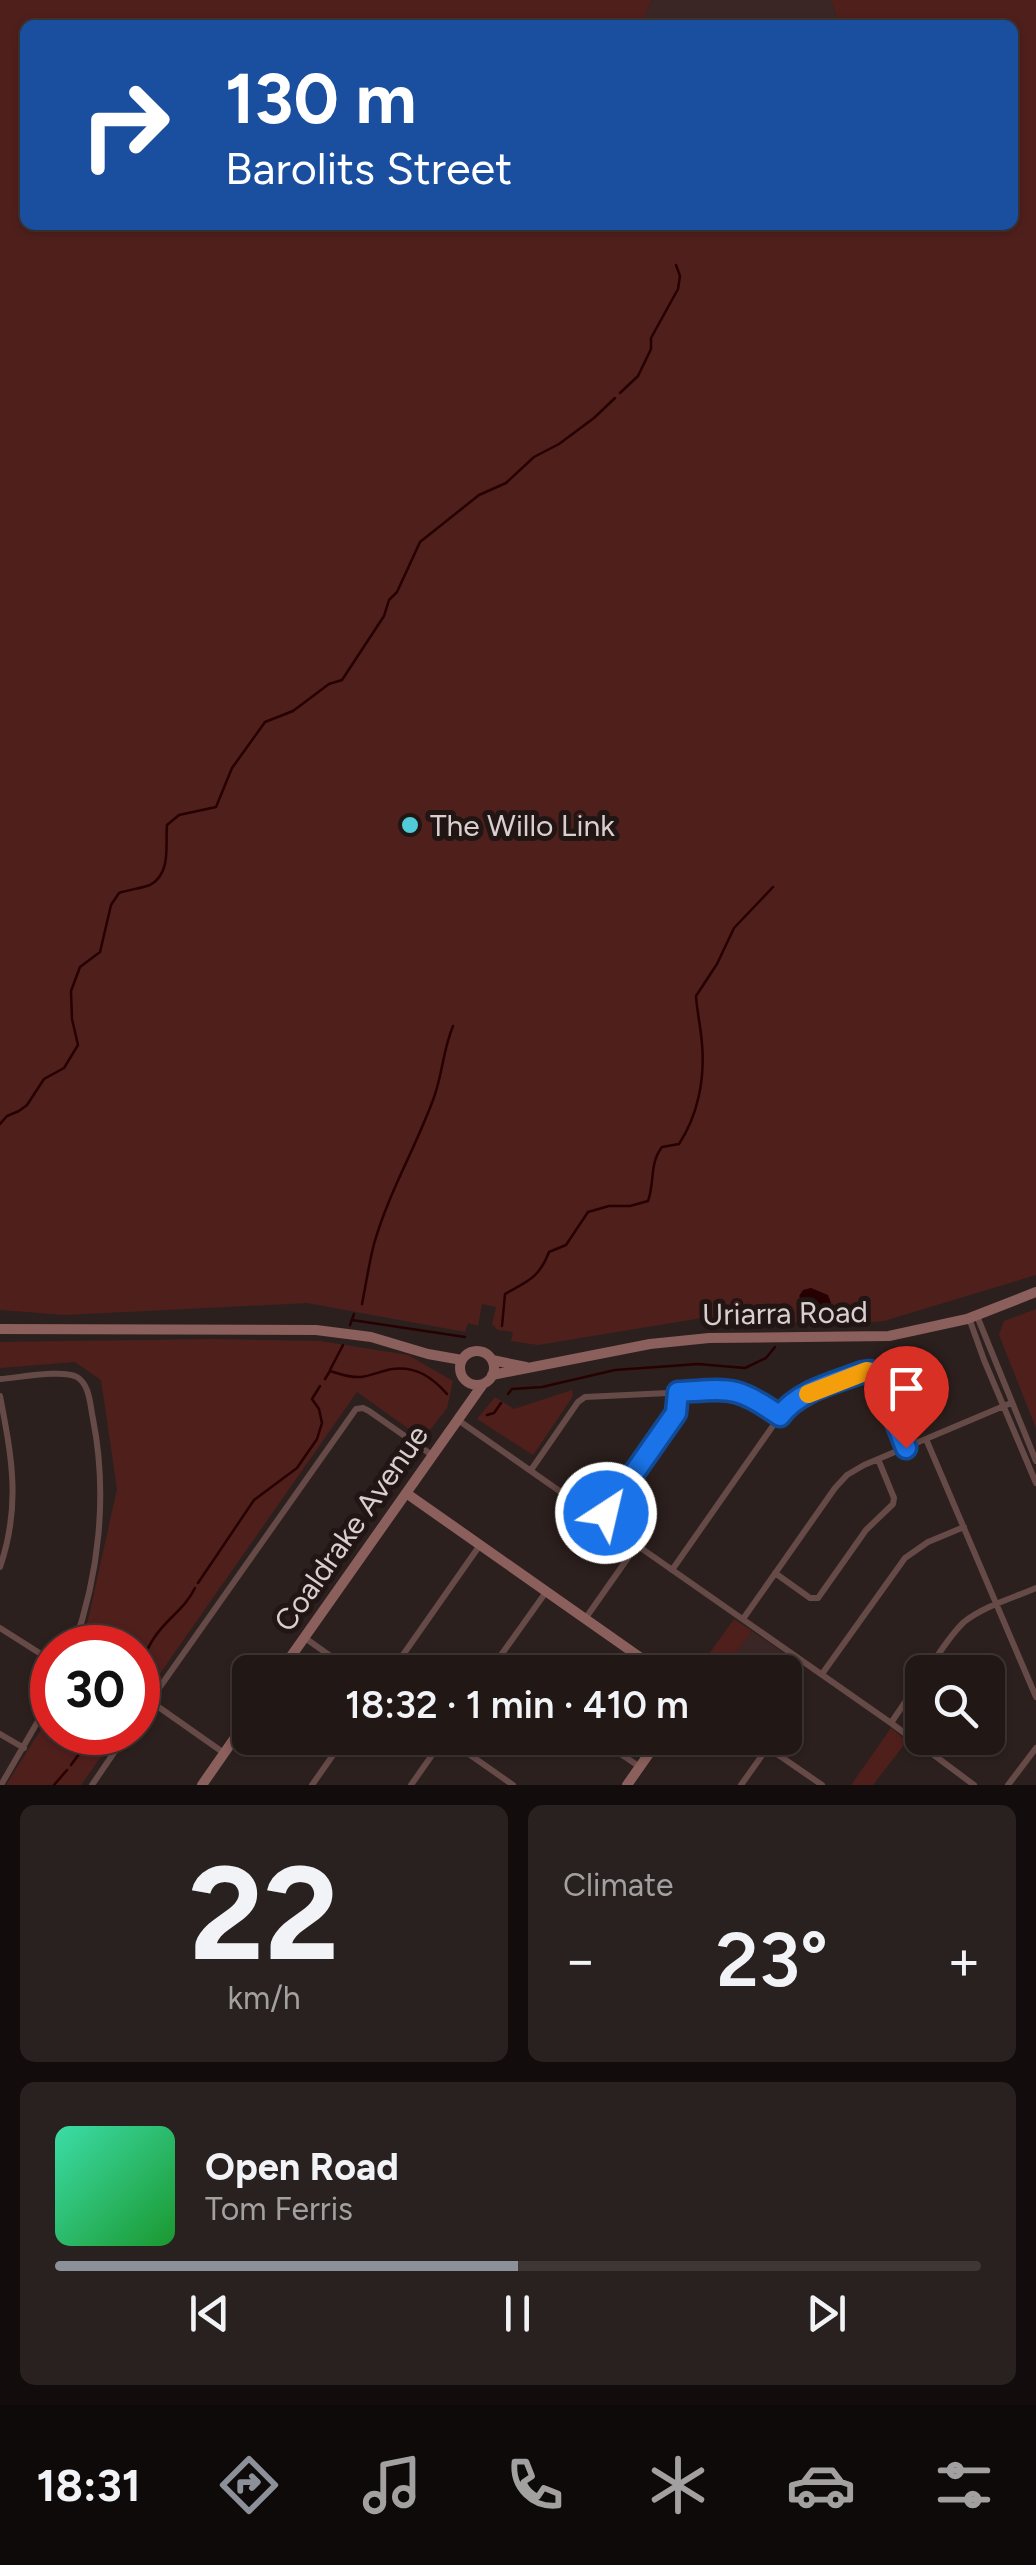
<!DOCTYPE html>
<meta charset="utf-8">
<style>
:root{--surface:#211816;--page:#29211f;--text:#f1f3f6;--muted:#a2a0a1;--line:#3e3735;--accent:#8c9099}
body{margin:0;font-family:Figtree,sans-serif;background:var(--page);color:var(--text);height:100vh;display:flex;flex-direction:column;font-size:38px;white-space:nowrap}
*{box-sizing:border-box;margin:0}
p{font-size:32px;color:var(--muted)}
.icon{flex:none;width:55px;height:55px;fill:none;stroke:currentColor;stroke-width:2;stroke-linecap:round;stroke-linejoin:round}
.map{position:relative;height:1785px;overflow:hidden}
.sheet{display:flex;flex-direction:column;gap:20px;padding:20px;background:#120d0c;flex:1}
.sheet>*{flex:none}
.banner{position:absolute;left:20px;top:20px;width:998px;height:210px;border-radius:15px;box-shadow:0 2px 8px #0004,0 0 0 2px var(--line);background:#1a4fa0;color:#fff;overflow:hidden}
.fabs{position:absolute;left:905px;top:1655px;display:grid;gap:20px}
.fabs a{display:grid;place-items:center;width:100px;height:100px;border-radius:15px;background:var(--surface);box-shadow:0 2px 8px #0004,0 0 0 2px var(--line);font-size:50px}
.speed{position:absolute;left:30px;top:1625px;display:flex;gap:20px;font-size:50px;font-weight:700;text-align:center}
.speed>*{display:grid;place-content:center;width:130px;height:130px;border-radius:50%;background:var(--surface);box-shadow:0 2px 8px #0004,0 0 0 2px var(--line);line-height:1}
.speed .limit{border:15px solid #d22;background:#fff;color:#111}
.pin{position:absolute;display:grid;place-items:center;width:85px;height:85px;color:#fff;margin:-102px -42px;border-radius:50% 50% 50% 0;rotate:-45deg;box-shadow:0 0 10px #0007}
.pin .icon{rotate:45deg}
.me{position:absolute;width:110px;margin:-55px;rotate:35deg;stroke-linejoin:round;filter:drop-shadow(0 0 8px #0008)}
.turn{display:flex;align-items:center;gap:35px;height:210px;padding:0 40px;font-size:45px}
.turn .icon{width:130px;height:130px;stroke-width:2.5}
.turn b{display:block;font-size:70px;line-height:85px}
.big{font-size:75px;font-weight:600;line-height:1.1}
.sheet .widget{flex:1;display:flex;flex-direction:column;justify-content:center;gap:15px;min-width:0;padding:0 35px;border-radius:15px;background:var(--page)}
.sheet .dial{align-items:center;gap:0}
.dial b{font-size:130px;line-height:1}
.song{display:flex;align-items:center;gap:30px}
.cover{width:120px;height:120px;border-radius:15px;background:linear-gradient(135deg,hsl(160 70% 55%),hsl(130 70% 35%))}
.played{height:10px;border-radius:5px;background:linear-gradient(90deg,var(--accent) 50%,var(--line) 50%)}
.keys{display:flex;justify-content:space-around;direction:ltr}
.heat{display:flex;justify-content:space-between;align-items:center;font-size:55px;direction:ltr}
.sheet .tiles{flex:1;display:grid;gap:20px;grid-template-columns:1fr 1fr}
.widget:last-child{grid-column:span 2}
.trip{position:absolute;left:232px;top:1655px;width:570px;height:100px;border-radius:15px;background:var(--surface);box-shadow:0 2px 8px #0004,0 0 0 2px var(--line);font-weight:600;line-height:100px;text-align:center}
.tab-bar{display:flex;height:160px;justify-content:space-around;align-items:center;background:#0d0a09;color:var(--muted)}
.tab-bar .icon{width:70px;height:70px}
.tab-bar .active{color:var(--accent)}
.tab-bar b{font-size:45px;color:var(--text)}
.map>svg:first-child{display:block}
.built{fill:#3a2725}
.green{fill:#4f1f1c}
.water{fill:#270002}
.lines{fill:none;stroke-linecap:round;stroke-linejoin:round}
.stream{stroke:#270002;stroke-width:2.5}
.street{stroke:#664a47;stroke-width:6}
.secondary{stroke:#8b5f5b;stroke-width:10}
.route-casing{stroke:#114b97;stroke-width:25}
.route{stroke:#1a73e8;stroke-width:18}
.slow{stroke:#f59e0b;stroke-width:18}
.poi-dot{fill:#52cbd9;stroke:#221615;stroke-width:4}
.labels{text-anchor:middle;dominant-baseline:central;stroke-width:10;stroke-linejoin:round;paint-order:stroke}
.poi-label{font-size:30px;fill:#d8cfce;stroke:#221615;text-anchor:start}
.street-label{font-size:30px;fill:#d8cfce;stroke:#221615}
</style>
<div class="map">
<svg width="1036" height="1785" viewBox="0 0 1036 1785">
<rect width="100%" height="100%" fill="#2c201e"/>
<!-- built -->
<path class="built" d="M 652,0 L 831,0 L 839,25 L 641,25 Z
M 752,1631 L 791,1658 L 781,1672 L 723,1672 Z"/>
<!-- green -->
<path class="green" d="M 0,0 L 652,0 L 641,25 L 25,25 L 25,225 L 1012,225 L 1012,25 L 839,25 L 831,0 L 1036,0 L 1036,1275 L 884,1321 L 840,1325 L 708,1317 L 538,1345 L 511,1341 L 513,1332 L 498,1330 L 492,1324 L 496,1307 L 482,1304 L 478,1326 L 468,1323 L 465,1332 L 307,1303 L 65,1315 L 0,1310 Z
M 1036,1309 L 1036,1428 L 999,1335 L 1004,1321 Z
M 213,1339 L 320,1341 L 408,1355 L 453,1381 L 447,1408 L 423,1439 L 357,1392 L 138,1705 L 138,1648 L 82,1647 L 117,1489 L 101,1380 L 75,1362 L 0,1368 L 0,1342 Z
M 572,1390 L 573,1396 L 533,1455 L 477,1419 L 495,1397 L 514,1409 Z
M 734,1619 L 752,1631 L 723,1672 L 696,1672 Z
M 52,1712 L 52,1732 L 118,1733 L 81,1785 L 6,1785 Z
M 891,1728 L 907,1741 L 873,1785 L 851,1785 Z"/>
<!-- water -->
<path class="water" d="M 811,1288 L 828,1295 L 831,1303 L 830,1308 L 827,1310 L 803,1302 L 799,1296 L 803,1290 Z"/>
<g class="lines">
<!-- stream -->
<path class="stream" d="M 620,393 L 638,376 L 651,349 L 651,338 L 678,289 L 680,276 L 676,265
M 0,1124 L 7,1116 L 19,1111 L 27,1105 L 44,1079 L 64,1068 L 78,1045 L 72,1019 L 71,991 L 80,967 L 100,952 L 111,905 L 119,893 C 127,890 143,888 150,885 C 172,873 165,844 167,825 L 179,815 L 216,807 L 232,768 L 265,722 L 293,711 L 329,684 L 342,680 L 384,616 L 389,600 L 397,592 L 420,542 L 479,495 L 506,483 L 534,457 L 559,444 L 594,418 L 615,398
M 362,1304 C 366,1284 369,1263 374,1244 C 388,1194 415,1149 433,1100 C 443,1074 442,1053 453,1026
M 352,1320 L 465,1337
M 350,1325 L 354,1314
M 502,1326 L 505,1294 C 528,1281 539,1278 549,1252 L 566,1245 L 588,1212 L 609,1206 L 630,1206 L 648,1201 C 655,1182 649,1164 662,1147 L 679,1144 C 698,1115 705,1079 702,1044 C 701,1028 697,1012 696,996 L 717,964 L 734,928 L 773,887
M 330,1370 L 343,1345
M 325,1379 L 330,1371 C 341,1374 349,1378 361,1377 C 371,1376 381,1371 392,1369 C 416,1366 432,1377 447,1394
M 508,1394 L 512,1389 L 542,1387 L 615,1370 L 698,1364 L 745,1368 L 766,1358 L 775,1347
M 487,1415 L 494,1413 L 501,1403
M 198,1583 L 254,1500 L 297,1468 L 317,1439 L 322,1423 L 319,1409 L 312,1399 L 320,1386
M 138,1666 C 144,1657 148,1647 154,1638 C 166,1619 185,1609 195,1588
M 71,1765 L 95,1732
M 54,1785 L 67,1770"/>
<!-- street -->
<path class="street" d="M 977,1316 L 1036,1461
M 969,1318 L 984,1360 L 1036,1483
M 0,1379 C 17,1378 63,1369 77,1377 C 90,1385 90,1405 93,1419 C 108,1495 99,1575 73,1648
M 0,1396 C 12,1458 21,1506 0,1567
M 458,1420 L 891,1723 L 974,1785
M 926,1439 L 1036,1697
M 531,1470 L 578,1402 L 585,1397 L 731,1390 L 753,1398 L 779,1416
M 601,1520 L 676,1413 L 678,1392
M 672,1570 L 784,1410 L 805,1395 L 863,1372 L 872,1372 L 879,1379 L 906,1447
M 775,1573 L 810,1598 L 818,1598 L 866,1530 L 893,1504 L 894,1498 L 878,1459
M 585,1619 L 637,1545
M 743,1619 L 835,1488 L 847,1475 L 864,1465 L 1011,1403
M 0,1628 L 52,1661
M 305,1638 L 353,1672
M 494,1666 L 504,1672
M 391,1672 L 480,1545
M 489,1672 L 546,1592
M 926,1672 C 938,1656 949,1636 964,1622 C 984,1606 1013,1598 1036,1588
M 822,1674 L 905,1558 L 928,1542 L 964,1527
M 138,1719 L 150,1701
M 891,1723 L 922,1677
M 0,1734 L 24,1748
M 446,1738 L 513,1785
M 597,1738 L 640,1767
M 754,1738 L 822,1785
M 224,1753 L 150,1701 L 356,1409 L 363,1408 L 369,1411 L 432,1455
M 1,1785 L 52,1697
M 92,1785 L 128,1732
M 312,1785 L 345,1738
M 411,1785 L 444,1738
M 741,1785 L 768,1747
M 1008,1785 L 1036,1748"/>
<!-- secondary -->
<path class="secondary" d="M 0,1329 L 316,1330 L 371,1337 L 428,1354 L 462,1360
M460 1368a17 17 0 1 1 34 0a17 17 0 1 1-34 0Z
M 492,1360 L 526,1367
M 492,1375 L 650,1344 L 709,1338 L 889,1336 L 967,1319 L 1036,1292
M 406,1493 L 661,1672
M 280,1672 L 483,1384
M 202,1785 L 250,1716
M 627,1785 L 660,1738"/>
</g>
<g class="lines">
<!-- route casing -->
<g class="route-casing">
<path id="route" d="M 606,1513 L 676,1413 L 678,1392 C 730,1389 736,1385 780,1416 C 798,1391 834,1383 863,1372 L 870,1371 L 879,1379 L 906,1448"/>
</g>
<!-- route -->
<use href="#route" class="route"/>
<!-- slow -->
<path class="slow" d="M 808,1394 L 867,1371 L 876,1375 L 882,1388"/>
</g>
<!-- markers -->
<circle class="poi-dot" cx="410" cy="825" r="10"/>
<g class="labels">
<!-- poi labels -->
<g class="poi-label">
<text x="430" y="825">The Willo Link</text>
</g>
<!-- street labels -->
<g class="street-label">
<text transform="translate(785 1313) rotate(-1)">Uriarra Road</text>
<text transform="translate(351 1528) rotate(-55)">Coaldrake Avenue</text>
</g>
</g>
</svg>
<div class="fabs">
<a><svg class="icon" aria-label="search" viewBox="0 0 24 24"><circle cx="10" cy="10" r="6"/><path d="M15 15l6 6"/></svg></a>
</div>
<div class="speed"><div class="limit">30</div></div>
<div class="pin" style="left:906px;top:1448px;background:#d93025"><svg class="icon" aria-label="arrive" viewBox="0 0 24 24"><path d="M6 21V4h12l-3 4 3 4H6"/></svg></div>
<svg class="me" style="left:606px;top:1513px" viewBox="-20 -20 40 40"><circle r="17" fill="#1a73e8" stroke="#fff" stroke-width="3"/><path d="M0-11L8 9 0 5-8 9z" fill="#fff"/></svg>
<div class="trip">18:32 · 1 min · 410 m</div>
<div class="banner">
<div class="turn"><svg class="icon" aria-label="right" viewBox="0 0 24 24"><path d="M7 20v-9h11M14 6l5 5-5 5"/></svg><div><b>130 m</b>Barolits Street</div></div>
</div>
</div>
<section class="sheet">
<div class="tiles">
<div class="widget dial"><b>22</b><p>km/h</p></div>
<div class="widget"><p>Climate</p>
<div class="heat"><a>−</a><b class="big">23°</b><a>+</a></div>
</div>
<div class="widget">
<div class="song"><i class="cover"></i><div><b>Open Road</b><p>Tom Ferris</p></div></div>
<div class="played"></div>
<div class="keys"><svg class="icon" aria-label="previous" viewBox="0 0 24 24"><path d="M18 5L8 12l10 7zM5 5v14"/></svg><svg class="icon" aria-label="pause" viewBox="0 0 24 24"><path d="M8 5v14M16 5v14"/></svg><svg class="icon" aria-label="next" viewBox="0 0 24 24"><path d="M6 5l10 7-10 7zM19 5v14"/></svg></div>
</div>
</div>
</section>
<nav class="tab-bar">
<b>18:31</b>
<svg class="icon active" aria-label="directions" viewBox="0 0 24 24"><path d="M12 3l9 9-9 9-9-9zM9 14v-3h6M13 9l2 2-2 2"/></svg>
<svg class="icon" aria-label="music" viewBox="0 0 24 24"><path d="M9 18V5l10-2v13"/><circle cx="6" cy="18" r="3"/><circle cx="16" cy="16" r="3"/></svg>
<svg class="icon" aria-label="phone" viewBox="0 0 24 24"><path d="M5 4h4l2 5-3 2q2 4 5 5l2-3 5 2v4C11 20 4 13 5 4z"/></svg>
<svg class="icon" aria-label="climate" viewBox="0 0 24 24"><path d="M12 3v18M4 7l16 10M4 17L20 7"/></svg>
<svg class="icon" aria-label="car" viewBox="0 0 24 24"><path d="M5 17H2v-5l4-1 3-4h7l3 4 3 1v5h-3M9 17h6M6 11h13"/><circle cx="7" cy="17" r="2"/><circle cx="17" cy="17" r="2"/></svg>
<svg class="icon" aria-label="filters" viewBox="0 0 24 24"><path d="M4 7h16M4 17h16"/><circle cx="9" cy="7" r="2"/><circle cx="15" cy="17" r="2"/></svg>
</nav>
